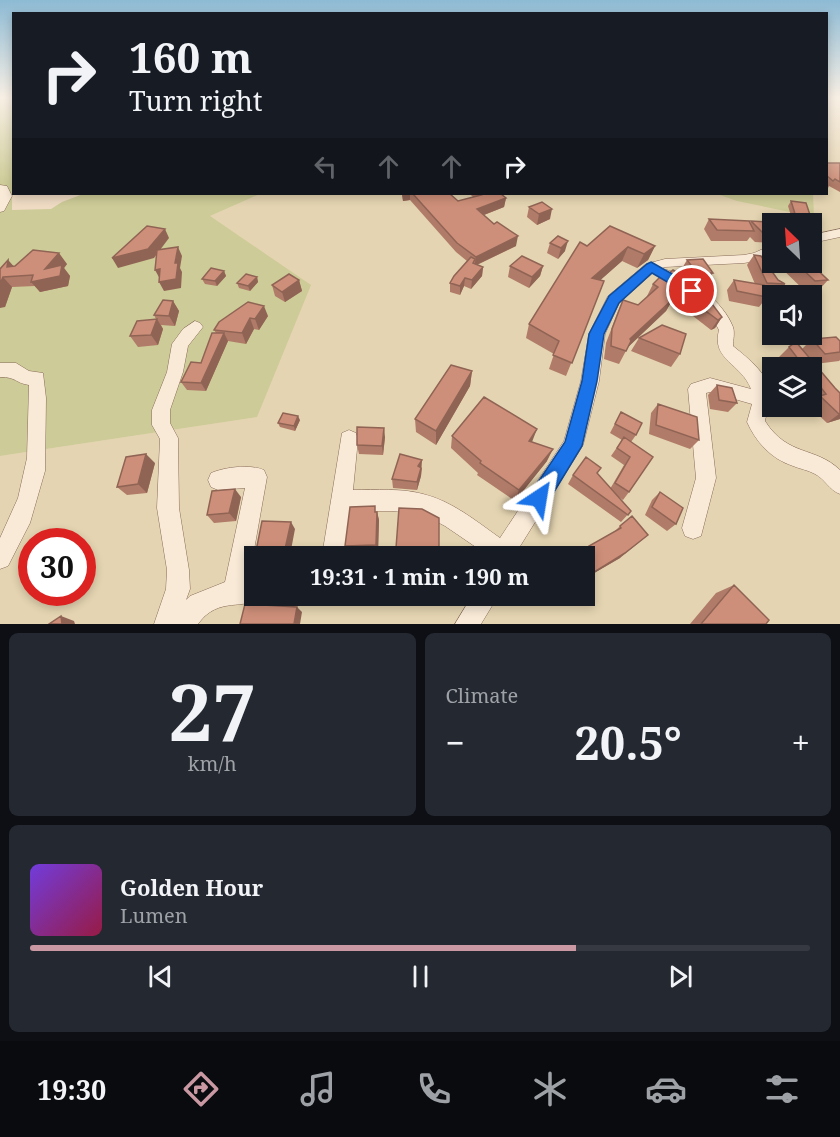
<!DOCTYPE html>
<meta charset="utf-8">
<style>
:root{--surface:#171b24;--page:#242831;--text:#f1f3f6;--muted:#9ea1a6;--line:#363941;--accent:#c998a2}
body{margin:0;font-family:"Noto Serif",serif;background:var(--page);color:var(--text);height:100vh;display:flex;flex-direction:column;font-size:22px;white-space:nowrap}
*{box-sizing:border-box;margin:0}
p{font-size:20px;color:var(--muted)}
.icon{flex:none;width:33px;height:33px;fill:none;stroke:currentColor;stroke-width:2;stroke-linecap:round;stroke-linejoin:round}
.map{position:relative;height:624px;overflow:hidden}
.drawer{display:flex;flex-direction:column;gap:9px;padding:9px;background:#0d0f14;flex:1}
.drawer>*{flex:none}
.banner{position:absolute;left:12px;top:12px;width:816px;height:183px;border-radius:0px;box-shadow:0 3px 9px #0003;background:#171b24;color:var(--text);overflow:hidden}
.needle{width:39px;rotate:335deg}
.fabs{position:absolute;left:762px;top:213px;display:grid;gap:12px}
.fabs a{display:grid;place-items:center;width:60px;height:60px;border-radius:0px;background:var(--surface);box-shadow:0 3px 9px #0003;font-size:30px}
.speed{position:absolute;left:18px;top:528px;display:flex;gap:12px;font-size:30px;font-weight:700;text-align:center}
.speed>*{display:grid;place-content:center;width:78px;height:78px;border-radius:50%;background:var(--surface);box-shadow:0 3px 9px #0003;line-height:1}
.speed .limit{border:9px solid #d22;background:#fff;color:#111}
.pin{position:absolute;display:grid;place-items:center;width:51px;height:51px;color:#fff;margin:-26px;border:3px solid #fff;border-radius:50%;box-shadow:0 2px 6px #0007}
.me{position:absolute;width:66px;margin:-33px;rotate:33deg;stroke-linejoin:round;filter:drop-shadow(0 0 4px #0008)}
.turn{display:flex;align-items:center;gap:21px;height:126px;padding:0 18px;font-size:27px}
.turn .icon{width:78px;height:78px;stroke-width:2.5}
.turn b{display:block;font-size:42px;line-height:51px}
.lanes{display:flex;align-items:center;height:57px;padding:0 18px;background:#0003;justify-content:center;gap:30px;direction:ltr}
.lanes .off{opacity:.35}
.big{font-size:45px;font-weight:700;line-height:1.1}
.drawer .widget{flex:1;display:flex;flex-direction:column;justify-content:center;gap:9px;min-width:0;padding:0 21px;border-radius:9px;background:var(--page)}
.drawer .dial{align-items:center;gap:0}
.dial b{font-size:78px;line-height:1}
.song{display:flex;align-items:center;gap:18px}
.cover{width:72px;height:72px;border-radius:9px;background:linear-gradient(135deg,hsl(260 70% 55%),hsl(340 70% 35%))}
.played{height:6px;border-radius:3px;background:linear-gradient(90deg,var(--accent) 70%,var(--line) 70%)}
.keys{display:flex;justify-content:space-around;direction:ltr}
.heat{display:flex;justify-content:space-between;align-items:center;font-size:33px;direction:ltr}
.drawer .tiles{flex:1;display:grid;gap:9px;grid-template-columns:1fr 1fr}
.widget:last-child{grid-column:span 2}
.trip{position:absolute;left:244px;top:546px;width:351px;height:60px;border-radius:0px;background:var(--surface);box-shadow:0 3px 9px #0003;font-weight:700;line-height:60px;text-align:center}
.tab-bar{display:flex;height:96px;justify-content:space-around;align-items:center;background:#090b0e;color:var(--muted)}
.tab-bar .icon{width:42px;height:42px}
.tab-bar .active{color:var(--accent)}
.tab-bar b{font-size:27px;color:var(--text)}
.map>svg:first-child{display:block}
.farmland{fill:#e4d4b1;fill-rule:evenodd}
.green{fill:#cdcb97}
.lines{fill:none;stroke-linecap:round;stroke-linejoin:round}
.street-casing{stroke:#896c5a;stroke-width:1}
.street{fill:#f9ead7;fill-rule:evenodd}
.wall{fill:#b07b68}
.shaded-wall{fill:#906455}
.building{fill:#cd8f79;stroke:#906455;stroke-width:1.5}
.route{fill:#1a73e8;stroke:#114b97;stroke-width:1.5}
</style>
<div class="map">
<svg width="840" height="624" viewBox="0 0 840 624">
<rect width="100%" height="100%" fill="#efdbc4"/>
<!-- farmland -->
<path class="farmland" d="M 827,98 L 840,98 L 840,624 L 0,624 L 0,456 L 257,417 L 210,216 L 260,194 L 826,194 ZM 772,224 L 812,224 L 812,262 L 772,262 ZM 772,296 L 812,296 L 812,334 L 772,334 ZM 772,368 L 812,368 L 812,406 L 772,406 ZM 32,542 L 82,542 L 82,592 L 32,592 ZM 255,556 L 585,556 L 585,596 L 255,596 Z"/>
<!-- green -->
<path class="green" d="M 0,98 L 13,98 L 12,210 L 51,209 L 62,202 L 83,194 L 260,194 L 210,216 L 311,285 L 257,417 L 0,456 Z
M 717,194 L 813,194 L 814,217 L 737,201 Z"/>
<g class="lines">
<!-- street casing -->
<g class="street-casing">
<path id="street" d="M 0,185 L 7,186 L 12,196 L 4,211 L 0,212 Z
M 840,229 L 840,237 L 812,243 L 812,235 Z
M 772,245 L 772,254 L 762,260 L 744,263 L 665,267 L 656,270 L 619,303 L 605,334 L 599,381 L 583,445 L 514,556 L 489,556 L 445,526 L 422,514 L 392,511 L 351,511 L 344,556 L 322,556 L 342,433 L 349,430 L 356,433 L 358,439 L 353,490 C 376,490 401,488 423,494 C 452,501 476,521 500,538 L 564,441 L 581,381 L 589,334 L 608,296 L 646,264 L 665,259 L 744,255 L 754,253 Z
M 667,270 C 692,277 724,303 733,327 C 735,333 733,340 733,346 C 749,359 770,375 772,398 C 773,405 766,413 765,421 C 788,457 815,446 840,470 L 840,494 C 829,490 825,479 815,474 C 808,470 800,469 793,466 C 771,459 756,442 747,422 L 752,404 L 710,392 L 706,393 L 716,478 L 701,536 L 693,539 L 685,536 L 682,528 L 696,478 L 688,389 L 691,384 L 710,378 L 751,389 C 741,363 711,360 719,330 C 707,306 685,292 662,278 L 660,275 L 662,272 Z
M 195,321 L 200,323 L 203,327 L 188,346 L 183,372 L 170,410 L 170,423 L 178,438 L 179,508 L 189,570 L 190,589 L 186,600 L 190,596 L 225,582 L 245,488 L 218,490 L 211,487 L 208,480 L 211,473 C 225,467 250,464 264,470 L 267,477 L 249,578 L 255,577 L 255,596 L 264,596 C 244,612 219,595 198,624 L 154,624 L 166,589 L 167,570 L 157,508 L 160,439 L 152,425 L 152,410 L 167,372 L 172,344 L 183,329 Z
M 0,363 L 16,363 L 29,371 L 43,373 L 46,398 L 45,471 L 30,523 L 8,566 L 0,569 L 0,538 L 18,498 L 27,458 L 29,385 C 15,383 17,377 0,377 Z
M 472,596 L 498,596 L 481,624 L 455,624 Z"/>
</g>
<!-- street -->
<use href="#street" class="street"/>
</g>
<!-- wall -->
<path class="wall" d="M 826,163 L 840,163 L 840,192 L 829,186 L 828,188 L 826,186 Z
M 402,194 L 450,194 L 458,201 L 473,197 L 470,194 L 501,194 L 506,198 L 504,207 L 484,215 L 516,246 L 477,265 L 483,267 L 482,276 L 471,289 L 464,286 L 460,295 L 450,292 L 450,283 L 467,261 L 456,252 L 410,200 L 403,201 Z
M 791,201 L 811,218 L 808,223 L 793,222 L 788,206 Z
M 529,207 L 550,219 L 537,225 L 527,217 Z
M 709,219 L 750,223 L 751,221 L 772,225 L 772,240 L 771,243 L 755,242 L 750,237 L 747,241 L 711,241 L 704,229 Z
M 558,236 L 565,251 L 558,259 L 547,253 L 550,243 Z
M 587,246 L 655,246 L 648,260 L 637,268 L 622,261 L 600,280 L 604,281 L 566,376 L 549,369 L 554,354 L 526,338 L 529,324 Z
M 754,255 L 778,280 L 785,284 L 777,295 L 766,294 L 767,297 L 759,307 L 729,301 L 727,290 L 734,280 L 755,284 L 747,265 Z
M 8,260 L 14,267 L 67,264 L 64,268 L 70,276 L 68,286 L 40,292 L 35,286 L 12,287 L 5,307 L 0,269 Z
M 687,260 L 713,273 L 707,283 L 695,284 L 688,279 L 681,270 Z
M 809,262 L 828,280 L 819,290 L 806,292 L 776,263 Z
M 510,266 L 543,266 L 540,276 L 529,288 L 508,277 Z
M 224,271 L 226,276 L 217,286 L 205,284 L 202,279 Z
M 257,277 L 258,282 L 250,291 L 239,288 L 237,283 Z
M 299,280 L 302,291 L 285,302 L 275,296 L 272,285 Z
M 653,284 L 679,292 L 673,299 L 666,311 L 628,347 L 619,364 L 604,359 L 606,343 L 617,314 L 623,300 L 638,305 L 646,298 Z
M 173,301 L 179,311 L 175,326 L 161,325 L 163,329 L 158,345 L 138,347 L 130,336 L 156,319 L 154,315 Z
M 699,306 L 722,317 L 715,328 L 711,330 L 693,316 Z
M 268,316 L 259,330 L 254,329 L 246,344 L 228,341 L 206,391 L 187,390 L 181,382 L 201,363 L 216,333 L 214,330 L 219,322 Z
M 639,338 L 680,354 L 671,367 L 631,351 Z
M 812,339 L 840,341 L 840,360 L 839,361 L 815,364 L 835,388 L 840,393 L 840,419 L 827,423 L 809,406 L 812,406 L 812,403 L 813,402 L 812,399 L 812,368 L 787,368 L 779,357 L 789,347 L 802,349 Z
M 472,371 L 470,386 L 436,445 L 416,432 L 415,419 Z
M 717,385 L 737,403 L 728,412 L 710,409 L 708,395 Z
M 658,404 L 699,440 L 690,449 L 649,434 L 651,413 Z
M 621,412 L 636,435 L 631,442 L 629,492 L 623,500 L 616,495 L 631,511 L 621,522 L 568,484 L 573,475 L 597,474 L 610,489 L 624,465 L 611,456 L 622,440 L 610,433 Z
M 300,420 L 295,431 L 280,427 L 278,423 Z
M 452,436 L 532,442 L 547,461 L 515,501 L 477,475 L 478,473 L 451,448 Z
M 385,437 L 383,455 L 359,454 L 357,445 Z
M 155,463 L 147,493 L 127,495 L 117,487 Z
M 422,468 L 421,476 L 417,490 L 393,488 L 392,479 Z
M 660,492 L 676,524 L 667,531 L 645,515 L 652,500 Z
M 241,497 L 236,521 L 214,523 L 207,515 Z
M 377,512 L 379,520 L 378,552 L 348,553 L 345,546 Z
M 632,516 L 620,558 L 589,576 L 588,556 L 584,551 L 589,546 L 615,531 L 620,526 Z
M 396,548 L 439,550 L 438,556 L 397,555 Z
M 734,585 L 766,624 L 690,624 L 716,593 Z"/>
<!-- shaded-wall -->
<path class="shaded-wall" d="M 402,194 L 410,194 L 410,200 L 403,201 Z
M 506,198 L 504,207 L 476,218 L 477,209 Z
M 552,209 L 550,219 L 537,225 L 539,214 Z
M 165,229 L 169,238 L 154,258 L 118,268 L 112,258 Z
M 518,236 L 516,246 L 474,266 L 476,257 Z
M 568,241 L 565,251 L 558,259 L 561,248 Z
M 655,246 L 648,260 L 637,268 L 644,254 Z
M 178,247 L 182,256 L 180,268 L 182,272 L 181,288 L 164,291 L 159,282 L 175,263 Z
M 628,247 L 622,261 L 587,292 L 592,278 Z
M 59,253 L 67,264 L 64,268 L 70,276 L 68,286 L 40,292 L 31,282 Z
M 8,260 L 17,270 L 16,277 L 7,267 Z
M 543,266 L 540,276 L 529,288 L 532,277 Z
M 483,267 L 482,276 L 471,289 L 472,280 Z
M 160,269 L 160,279 L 155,270 Z
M 224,271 L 226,276 L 217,286 L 215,281 Z
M 3,277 L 12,287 L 5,307 L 0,308 L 0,284 Z
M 257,277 L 258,282 L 250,291 L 248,286 Z
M 465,278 L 464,286 L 460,295 L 460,286 Z
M 687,279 L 679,292 L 673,299 L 666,311 L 625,350 L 630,339 Z
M 299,280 L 302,291 L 285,302 L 282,292 Z
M 173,301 L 179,311 L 175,326 L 169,316 Z
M 264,306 L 268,316 L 259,330 L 255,319 Z
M 722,317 L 715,328 L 711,330 L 718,320 Z
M 250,318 L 254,329 L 246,344 L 242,333 Z
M 157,319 L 163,329 L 158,345 L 151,335 Z
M 224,333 L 228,341 L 206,391 L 201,383 Z
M 472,371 L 470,386 L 436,445 L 436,431 Z
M 840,414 L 840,419 L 827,423 L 839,414 Z
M 298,416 L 300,420 L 295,431 L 294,426 Z
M 384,428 L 385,437 L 383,455 L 382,446 Z
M 537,429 L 532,442 L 524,454 L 529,441 Z
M 553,449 L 547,461 L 515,501 L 519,490 Z
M 146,454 L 155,463 L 147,493 L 138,484 Z
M 422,460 L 421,476 L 417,490 L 418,466 Z
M 235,489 L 241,497 L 236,521 L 229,513 Z
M 377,512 L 379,520 L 378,552 L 376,545 Z
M 291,522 L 295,529 L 291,550 L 295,556 L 285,549 Z
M 648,535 L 620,558 L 589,576 L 594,572 Z
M 297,607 L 302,612 L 300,624 L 294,624 Z
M 61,616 L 74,621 L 75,624 L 62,624 Z"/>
<!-- building -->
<path class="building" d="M 826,163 L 840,163 L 840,182 L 835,179 L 833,181 L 826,175 Z
M 413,194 L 450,194 L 458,201 L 481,195 L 479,194 L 501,194 L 506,198 L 477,209 L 494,224 L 497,222 L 518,236 L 476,257 L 457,243 Z
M 791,201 L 806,203 L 811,218 L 796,217 Z
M 542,202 L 552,209 L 539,214 L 529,207 Z
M 709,219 L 749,221 L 754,231 L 717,230 Z
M 751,221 L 770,222 L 772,225 L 772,232 L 762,232 Z
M 147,226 L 165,229 L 148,249 L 112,258 Z
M 610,226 L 655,246 L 644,254 L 628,247 L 592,278 L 604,281 L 572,363 L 553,355 L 559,341 L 529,324 L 580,242 L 587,246 Z
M 558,236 L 568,241 L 561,248 L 550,243 Z
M 178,247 L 175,263 L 178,263 L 176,279 L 159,282 L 160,269 L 155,270 L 157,250 Z
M 33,250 L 59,253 L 45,269 L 62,265 L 60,276 L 31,282 L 33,275 L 3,277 L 0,284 L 0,269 L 8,260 L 7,267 L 15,266 Z
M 754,255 L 761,256 L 778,280 L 785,284 L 767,283 Z
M 522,256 L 543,266 L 532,277 L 510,266 Z
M 471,257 L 475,259 L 473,263 L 483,267 L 472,280 L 465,278 L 460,286 L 450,283 L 454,276 Z
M 703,259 L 713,273 L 701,273 L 694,269 L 687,260 Z
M 795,262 L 809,262 L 828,280 L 815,281 Z
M 211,268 L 224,271 L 215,281 L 202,279 Z
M 673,270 L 687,279 L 671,296 L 674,298 L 630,339 L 631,341 L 626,351 L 611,346 L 612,329 L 623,300 L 638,305 L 658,287 L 653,284 L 661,276 L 663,278 Z
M 246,274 L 257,277 L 248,286 L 237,283 Z
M 289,274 L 299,280 L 282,292 L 272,285 Z
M 734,280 L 764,285 L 767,297 L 737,291 Z
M 163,300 L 173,301 L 169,316 L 154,315 Z
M 709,300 L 722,317 L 718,320 L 699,306 Z
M 248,302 L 264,306 L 255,319 L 250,318 L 242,333 L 214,330 L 219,322 Z
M 157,319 L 151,335 L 130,336 L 137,321 Z
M 662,325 L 686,334 L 680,354 L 639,338 Z
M 212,333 L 224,333 L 201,383 L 181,382 L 191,362 L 201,363 Z
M 836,337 L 840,341 L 840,352 L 825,354 L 812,339 Z
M 796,342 L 835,388 L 840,393 L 840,414 L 839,414 L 820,396 L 826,394 L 812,376 L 812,368 L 805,368 L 789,347 Z
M 451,365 L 472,371 L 436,431 L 415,419 Z
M 717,385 L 732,388 L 737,403 L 719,400 Z
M 484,397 L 537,429 L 529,441 L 553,449 L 519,490 L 480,463 L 481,461 L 452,436 Z
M 658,404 L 697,417 L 699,440 L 656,425 Z
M 621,412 L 642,423 L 636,435 L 615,424 Z
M 283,413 L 298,416 L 294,426 L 278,423 Z
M 357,427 L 384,428 L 382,446 L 357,445 Z
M 624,437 L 653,457 L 629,492 L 615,483 L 630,457 L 617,448 Z
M 146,454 L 138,484 L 117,487 L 126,457 Z
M 400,454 L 422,460 L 418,466 L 421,468 L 417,482 L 392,479 Z
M 586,457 L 601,468 L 597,473 L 631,511 L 628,515 L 573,475 Z
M 235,489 L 229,513 L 207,515 L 212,491 Z
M 660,492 L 683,508 L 676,524 L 652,507 Z
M 375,506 L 375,512 L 377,512 L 376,545 L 345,546 L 350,507 Z
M 399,508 L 422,509 L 439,518 L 439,550 L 396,548 Z
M 632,516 L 648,535 L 625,553 L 594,572 L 585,580 L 585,558 L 592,551 L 589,546 L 621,528 L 620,526 Z
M 262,521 L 291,522 L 285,549 L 290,549 L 290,551 L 323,552 L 322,556 L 255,556 Z
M 255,557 L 255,576 L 251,576 Z
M 734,585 L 769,620 L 766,624 L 701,624 Z
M 245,604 L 297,607 L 294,624 L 240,624 Z
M 61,616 L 62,624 L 49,624 Z"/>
<!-- sky -->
<linearGradient id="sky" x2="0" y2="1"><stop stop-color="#8dbad4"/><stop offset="0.53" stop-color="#f8efe4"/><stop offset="1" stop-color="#f8efe4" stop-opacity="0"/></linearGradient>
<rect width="840" height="185" fill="url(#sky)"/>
<!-- route -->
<path class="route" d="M 651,262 L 697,288 L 699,291 L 692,295 L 688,294 L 652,273 L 619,303 L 604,334 L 597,381 L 582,446 L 546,505 L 539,507 L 532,505 L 530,498 L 532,491 L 565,442 L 582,381 L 589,334 L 609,296 L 647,264 Z"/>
</svg>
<div class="fabs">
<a><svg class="needle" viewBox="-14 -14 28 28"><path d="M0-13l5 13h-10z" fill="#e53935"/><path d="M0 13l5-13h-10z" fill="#9ea1a6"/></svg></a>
<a><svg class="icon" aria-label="sound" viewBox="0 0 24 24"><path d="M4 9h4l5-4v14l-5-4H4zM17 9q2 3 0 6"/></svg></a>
<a><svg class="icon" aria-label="layers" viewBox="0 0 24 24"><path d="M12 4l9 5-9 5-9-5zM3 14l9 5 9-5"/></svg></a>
</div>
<div class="speed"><div class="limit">30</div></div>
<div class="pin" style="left:692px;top:291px;background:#d93025"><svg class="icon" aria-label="arrive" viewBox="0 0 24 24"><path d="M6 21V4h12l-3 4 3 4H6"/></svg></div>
<svg class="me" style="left:539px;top:498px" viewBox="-20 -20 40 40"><path d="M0-17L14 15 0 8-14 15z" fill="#1a73e8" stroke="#fff" stroke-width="4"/></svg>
<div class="trip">19:31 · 1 min · 190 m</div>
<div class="banner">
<div class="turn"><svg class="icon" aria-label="right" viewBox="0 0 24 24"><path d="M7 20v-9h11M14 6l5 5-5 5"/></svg><div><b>160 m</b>Turn right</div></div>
<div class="lanes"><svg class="icon off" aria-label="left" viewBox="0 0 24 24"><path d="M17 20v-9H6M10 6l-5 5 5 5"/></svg><svg class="icon off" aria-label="ahead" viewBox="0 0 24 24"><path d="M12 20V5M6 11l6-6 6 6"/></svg><svg class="icon off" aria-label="ahead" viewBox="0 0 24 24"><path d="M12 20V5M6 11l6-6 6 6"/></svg><svg class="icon" aria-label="right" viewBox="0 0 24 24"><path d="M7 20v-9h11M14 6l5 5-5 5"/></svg></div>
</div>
</div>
<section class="drawer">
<div class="tiles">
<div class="widget dial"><b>27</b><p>km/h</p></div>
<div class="widget"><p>Climate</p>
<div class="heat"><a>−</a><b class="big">20.5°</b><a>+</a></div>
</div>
<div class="widget">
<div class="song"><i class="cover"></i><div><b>Golden Hour</b><p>Lumen</p></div></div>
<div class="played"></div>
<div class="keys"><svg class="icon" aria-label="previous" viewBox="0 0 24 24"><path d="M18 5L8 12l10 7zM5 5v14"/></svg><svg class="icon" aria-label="pause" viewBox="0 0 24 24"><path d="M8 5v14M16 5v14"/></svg><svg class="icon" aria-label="next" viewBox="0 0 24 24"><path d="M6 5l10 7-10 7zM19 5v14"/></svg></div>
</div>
</div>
</section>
<nav class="tab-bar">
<b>19:30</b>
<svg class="icon active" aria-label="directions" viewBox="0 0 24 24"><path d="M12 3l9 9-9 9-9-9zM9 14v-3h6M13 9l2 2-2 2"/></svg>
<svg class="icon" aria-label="music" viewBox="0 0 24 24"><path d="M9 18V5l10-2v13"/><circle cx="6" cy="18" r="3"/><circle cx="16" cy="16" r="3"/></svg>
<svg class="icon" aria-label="phone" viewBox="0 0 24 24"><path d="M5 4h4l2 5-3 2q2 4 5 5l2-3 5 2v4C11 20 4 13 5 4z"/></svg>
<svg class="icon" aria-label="climate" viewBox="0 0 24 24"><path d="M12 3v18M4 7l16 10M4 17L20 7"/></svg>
<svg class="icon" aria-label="car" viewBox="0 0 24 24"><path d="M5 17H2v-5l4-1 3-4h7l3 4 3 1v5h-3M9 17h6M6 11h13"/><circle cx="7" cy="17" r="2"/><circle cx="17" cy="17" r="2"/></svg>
<svg class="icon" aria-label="filters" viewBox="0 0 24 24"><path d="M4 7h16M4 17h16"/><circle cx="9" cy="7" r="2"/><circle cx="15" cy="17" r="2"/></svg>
</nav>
